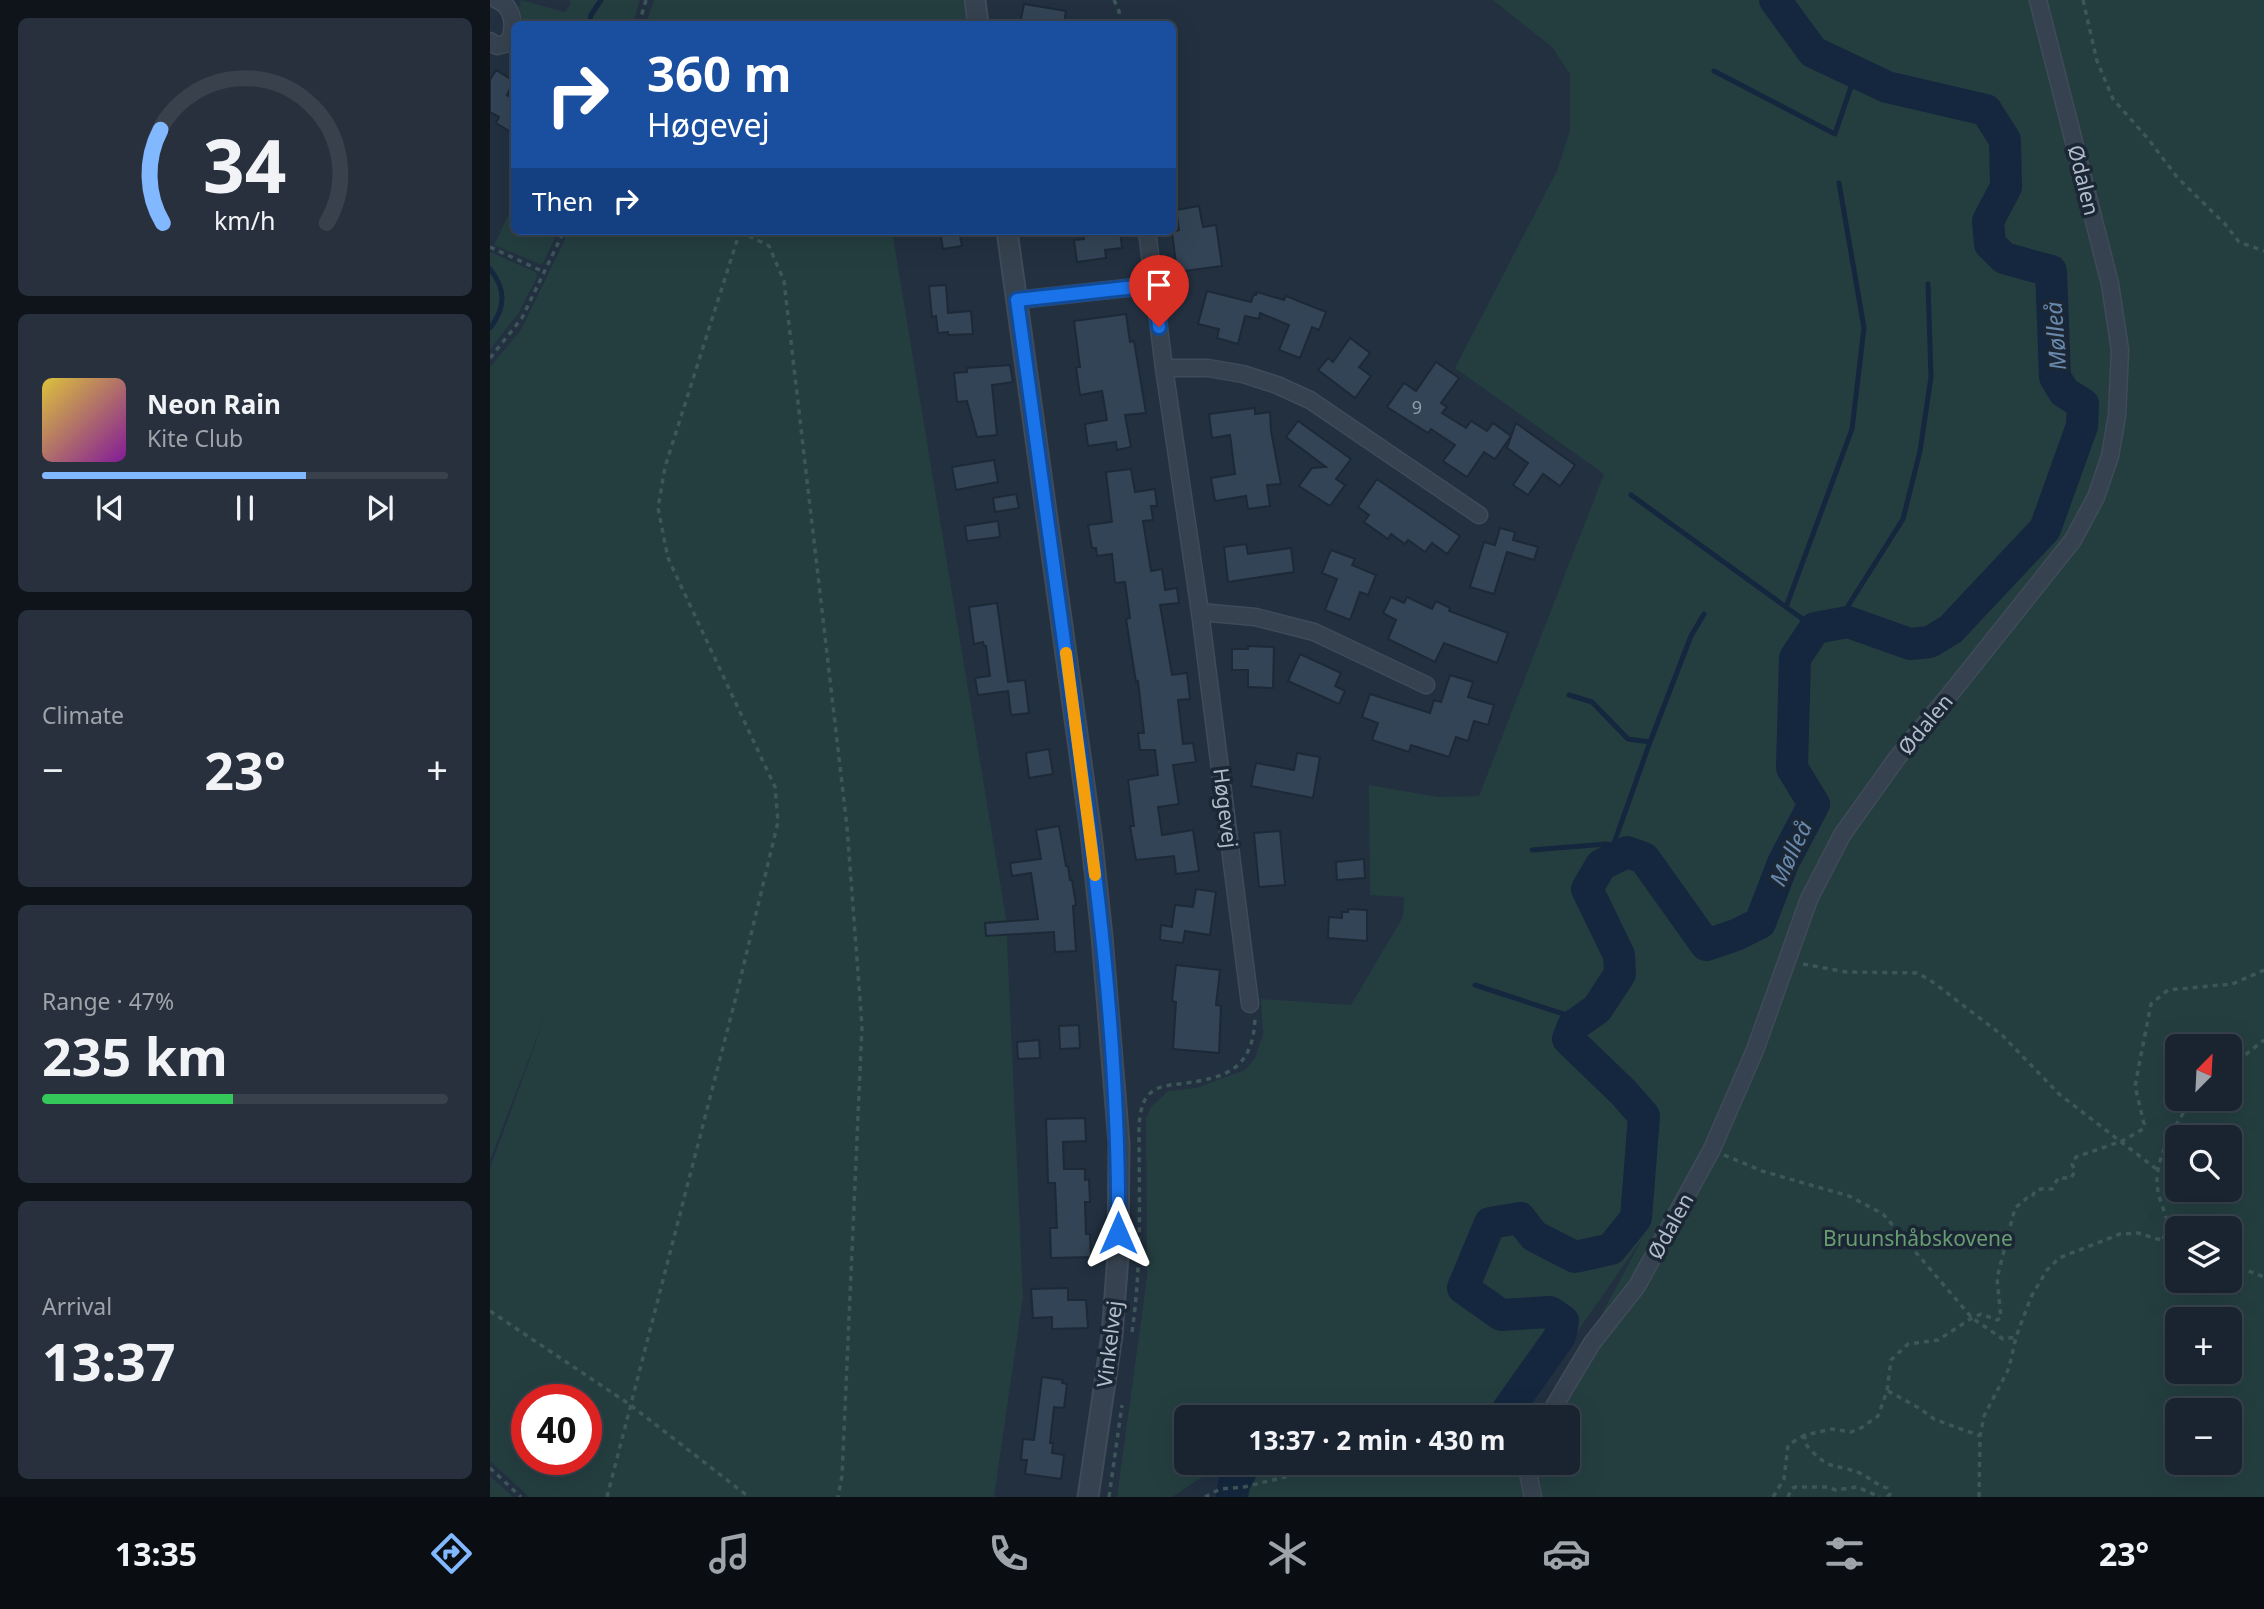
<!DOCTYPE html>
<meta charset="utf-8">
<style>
:root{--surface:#1a2430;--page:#27303c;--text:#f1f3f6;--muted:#9fa4ab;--line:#38414c;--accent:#82b8ff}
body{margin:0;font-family:"Noto Sans",sans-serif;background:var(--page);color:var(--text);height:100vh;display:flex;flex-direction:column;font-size:26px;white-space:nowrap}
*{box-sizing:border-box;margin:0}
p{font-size:23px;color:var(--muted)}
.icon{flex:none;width:38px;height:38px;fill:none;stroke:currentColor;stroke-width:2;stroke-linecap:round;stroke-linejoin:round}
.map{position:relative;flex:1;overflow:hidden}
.drawer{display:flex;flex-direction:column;gap:18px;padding:18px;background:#0e141a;width:490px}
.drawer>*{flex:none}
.top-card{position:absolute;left:21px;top:21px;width:665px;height:214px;border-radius:10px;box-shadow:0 7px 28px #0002,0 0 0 2px var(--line);background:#1a4fa0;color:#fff;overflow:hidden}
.needle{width:46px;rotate:24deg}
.fabs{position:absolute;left:1675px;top:1034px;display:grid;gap:14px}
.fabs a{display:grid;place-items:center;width:77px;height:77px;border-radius:10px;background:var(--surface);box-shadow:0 7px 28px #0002,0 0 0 2px var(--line);font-size:35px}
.speed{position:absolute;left:21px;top:1384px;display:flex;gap:14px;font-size:35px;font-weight:700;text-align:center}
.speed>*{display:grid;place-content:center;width:91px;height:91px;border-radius:50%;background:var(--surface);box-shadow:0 7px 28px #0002,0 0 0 2px var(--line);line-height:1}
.speed .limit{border:10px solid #d22;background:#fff;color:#111}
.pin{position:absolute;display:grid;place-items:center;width:60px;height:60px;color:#fff;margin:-72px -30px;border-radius:50% 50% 50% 0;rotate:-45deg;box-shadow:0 0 7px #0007}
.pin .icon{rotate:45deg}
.me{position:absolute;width:77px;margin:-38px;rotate:0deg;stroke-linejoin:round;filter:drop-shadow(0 0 5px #0008)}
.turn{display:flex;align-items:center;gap:24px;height:147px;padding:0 21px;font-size:32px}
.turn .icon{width:91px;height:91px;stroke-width:2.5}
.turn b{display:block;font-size:49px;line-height:60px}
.then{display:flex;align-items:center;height:66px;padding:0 21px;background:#0003;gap:14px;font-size:26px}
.big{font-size:52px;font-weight:700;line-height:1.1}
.drawer .card{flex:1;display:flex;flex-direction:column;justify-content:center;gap:10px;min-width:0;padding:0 24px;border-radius:10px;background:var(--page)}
.drawer .dial{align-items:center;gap:0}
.dial svg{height:182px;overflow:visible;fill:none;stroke:var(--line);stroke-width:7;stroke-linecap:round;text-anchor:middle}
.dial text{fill:var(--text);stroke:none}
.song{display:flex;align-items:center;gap:21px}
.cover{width:84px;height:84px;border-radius:10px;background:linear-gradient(135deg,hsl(50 70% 55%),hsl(290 70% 35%))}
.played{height:7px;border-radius:4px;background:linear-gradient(90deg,var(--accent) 65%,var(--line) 65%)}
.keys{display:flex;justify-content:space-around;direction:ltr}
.heat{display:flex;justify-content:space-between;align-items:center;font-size:38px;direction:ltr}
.charge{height:10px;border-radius:5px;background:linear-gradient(90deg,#34c759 47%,var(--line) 0)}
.trip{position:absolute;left:684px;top:1405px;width:406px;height:70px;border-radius:10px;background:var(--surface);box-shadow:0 7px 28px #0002,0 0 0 2px var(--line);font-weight:700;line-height:70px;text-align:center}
.dock{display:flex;height:112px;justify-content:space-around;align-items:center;background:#0a0e13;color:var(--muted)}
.dock .icon{width:49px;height:49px}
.dock .active{color:var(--accent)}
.dock b{font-size:32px;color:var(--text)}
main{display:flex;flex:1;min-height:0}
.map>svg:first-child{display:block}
.green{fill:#243e40;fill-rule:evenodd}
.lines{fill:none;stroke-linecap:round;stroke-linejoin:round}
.stream{stroke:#14273e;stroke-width:5}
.river{stroke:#14273e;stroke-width:32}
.building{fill:#334456;stroke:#1d2936;stroke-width:2}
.minor-casing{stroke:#3f4b58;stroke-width:19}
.tertiary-casing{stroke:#3f4b58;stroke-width:23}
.path{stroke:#3d5758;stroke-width:3.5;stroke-dasharray:5 5;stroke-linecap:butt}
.minor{stroke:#36424f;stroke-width:16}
.tertiary{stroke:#36424f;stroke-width:19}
.route-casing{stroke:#114b97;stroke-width:18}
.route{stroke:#1a73e8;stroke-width:12}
.slow{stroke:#f59e0b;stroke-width:12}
.labels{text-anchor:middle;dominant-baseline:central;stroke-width:7;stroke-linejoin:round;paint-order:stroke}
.number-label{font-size:18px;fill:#909cab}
.street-label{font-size:21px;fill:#b2bcca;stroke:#1b2734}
.park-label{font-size:21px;fill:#679d71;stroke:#1b2734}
.water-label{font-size:23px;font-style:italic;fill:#6888ac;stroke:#1b2734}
</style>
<main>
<section class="drawer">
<div class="card dial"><svg viewBox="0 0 100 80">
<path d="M14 69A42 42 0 1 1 86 69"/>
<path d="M14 69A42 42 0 0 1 13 28" stroke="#82b8ff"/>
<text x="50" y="56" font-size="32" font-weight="700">34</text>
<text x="50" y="72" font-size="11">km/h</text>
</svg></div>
<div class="card">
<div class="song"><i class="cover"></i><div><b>Neon Rain</b><p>Kite Club</p></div></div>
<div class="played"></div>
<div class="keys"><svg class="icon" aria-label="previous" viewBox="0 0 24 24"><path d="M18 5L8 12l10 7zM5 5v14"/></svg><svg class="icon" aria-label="pause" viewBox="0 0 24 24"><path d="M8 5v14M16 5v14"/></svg><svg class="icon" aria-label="next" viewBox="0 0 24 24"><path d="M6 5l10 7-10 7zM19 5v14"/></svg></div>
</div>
<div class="card"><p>Climate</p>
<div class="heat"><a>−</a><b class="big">23°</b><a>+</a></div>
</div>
<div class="card"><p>Range · 47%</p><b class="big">235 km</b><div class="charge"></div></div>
<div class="card"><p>Arrival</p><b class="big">13:37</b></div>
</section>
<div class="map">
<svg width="1774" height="1497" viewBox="0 0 1774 1497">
<rect width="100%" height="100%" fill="#223040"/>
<!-- green -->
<path class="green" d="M 31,0 L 75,12 L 80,5 L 80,0 L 150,0 L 143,24 L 34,24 L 29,8 Z
M 164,0 L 473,0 L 476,24 L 156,24 Z
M 1003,0 L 1774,0 L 1774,1497 L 733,1497 L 740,1463 L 1023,1463 L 1026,1475 L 1033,1463 L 1078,1463 L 1078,1418 L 1057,1417 L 1152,1239 L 1036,1405 L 1032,1417 L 696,1418 L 696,1463 L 734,1463 L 682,1497 L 627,1497 L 657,1277 L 656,1119 L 661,1107 L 678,1091 L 706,1088 L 755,1070 L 765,1058 L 773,1034 L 771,999 L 861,1005 L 913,917 L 914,897 L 880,895 L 879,785 L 948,797 L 989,796 L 1114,474 L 965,368 L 1067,171 L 1080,130 L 1080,74 L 1062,47 ZM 1687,1046 L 1740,1046 L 1740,1099 L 1687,1099 ZM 1687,1138 L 1740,1138 L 1740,1190 L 1687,1190 ZM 1687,1228 L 1740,1228 L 1740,1281 L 1687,1281 ZM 1687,1320 L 1740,1320 L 1740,1372 L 1687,1372 ZM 1687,1410 L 1740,1410 L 1740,1463 L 1687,1463 Z
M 24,203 L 24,231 L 68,231 L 52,265 L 4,245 Z
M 79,231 L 402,231 L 516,918 L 533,1297 L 504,1497 L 39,1497 L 0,1461 L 0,1168 L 62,998 L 0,1160 L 0,367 L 31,330 ZM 37,1400 L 96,1400 L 96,1460 L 37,1460 Z
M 0,252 L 46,272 L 47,277 L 29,312 L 0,350 Z
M 0,1476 L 23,1497 L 0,1497 Z"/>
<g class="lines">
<!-- stream -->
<path class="stream" d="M 99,24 L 101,15 L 111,0
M 1224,71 L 1345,134 L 1366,72
M 0,269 C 16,289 16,307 0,328
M 1141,495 L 1325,628
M 1296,607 L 1362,429 L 1374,328 L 1349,183
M 1346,625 L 1413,519 L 1430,451 L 1441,377 L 1438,284
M 1079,695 L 1102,702 L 1138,739 L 1160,742
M 1123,846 L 1160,742 L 1201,636 L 1214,614
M 1042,850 L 1117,844 L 1137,852
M 985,985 L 1092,1020"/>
<!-- river -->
<path class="river" d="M 1012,1418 L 1070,1336 L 1073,1321 L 1060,1312 L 1011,1315 L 973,1288 L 1000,1223 L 1030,1218 L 1044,1236 L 1085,1257 L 1121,1249 L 1146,1218 L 1154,1116 L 1134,1093 L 1078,1039 L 1083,1026 L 1107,1009 L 1130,974 L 1129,955 L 1097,889 L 1111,865 L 1137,852 L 1154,858 L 1216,945 L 1246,935 L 1270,923 L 1293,863 L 1324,804 L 1302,768 L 1305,658 L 1325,628 L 1358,622 L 1420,644 L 1440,642 L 1461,629 L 1555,529 L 1592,426 L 1593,404 L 1574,392 L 1565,377 L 1561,271 L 1514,258 L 1500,244 L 1498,221 L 1516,187 L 1515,140 L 1496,110 L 1397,87 L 1323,52 L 1285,0
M 742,1497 L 744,1484 L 755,1464 L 758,1463"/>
</g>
<!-- building -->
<path class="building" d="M 534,4 L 576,11 L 574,24 L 530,24 Z
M 6,70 L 24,81 L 17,95 L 21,98 L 24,91 L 24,134 L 6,123 L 9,117 L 0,112 L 0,80 Z
M 709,206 L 713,227 L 726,225 L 732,266 L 687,272 L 682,232 L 689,230 L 686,210 Z
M 450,231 L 469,231 L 472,246 L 453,249 Z
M 593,231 L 630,231 L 632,248 L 615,250 L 616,258 L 587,262 L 584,240 L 594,239 Z
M 456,285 L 458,313 L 481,311 L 483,334 L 458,335 L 458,332 L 448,333 L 446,316 L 442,317 L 439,286 Z
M 717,291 L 761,302 L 764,294 L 766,295 L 767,292 L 794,300 L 796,296 L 836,312 L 829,330 L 822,327 L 810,358 L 789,350 L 799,325 L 770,313 L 769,319 L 755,316 L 748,344 L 727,338 L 729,329 L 708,324 Z
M 636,314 L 640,342 L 644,341 L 656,413 L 635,415 L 641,447 L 627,450 L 626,442 L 598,446 L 595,424 L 617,420 L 612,391 L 590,395 L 586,367 L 590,367 L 584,321 Z
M 860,338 L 880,353 L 869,367 L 881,376 L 865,398 L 828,370 L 838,358 L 843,362 Z
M 946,362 L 969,378 L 951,403 L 957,407 L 952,413 L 976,428 L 981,421 L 997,431 L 1003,423 L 1021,436 L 1005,459 L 994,452 L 977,477 L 953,461 L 965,445 L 941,429 L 938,433 L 897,407 L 914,383 L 926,391 Z
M 520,365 L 523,382 L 502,385 L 507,435 L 487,437 L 477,401 L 467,402 L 464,373 L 477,372 L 477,368 Z
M 765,408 L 765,414 L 780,412 L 781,431 L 791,484 L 777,485 L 780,506 L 758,509 L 756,496 L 725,501 L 721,478 L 745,474 L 740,435 L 722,438 L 719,414 Z
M 808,421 L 861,459 L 846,479 L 855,485 L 840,506 L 809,486 L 822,468 L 836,467 L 796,437 Z
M 1026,423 L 1085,465 L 1070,486 L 1053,474 L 1038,495 L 1023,485 L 1038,463 L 1017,448 Z
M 504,460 L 508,482 L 466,490 L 462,467 Z
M 641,469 L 645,492 L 665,489 L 667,506 L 661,506 L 663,520 L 653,521 L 661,571 L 672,569 L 675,590 L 687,588 L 689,603 L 670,605 L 682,675 L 697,673 L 700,699 L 688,700 L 693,744 L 703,743 L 706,762 L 683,765 L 689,804 L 668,807 L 672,835 L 703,830 L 709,871 L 686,874 L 684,856 L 646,860 L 640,826 L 644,826 L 638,780 L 668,775 L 665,750 L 650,750 L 648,733 L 654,733 L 648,681 L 646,682 L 636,619 L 640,618 L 635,582 L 625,583 L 622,554 L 607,556 L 606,548 L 602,548 L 598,525 L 622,522 L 616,472 Z
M 887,479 L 970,536 L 957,554 L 942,543 L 935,552 L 918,540 L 915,544 L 901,534 L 898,539 L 874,522 L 879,515 L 868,507 Z
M 526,494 L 529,508 L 505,512 L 503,498 Z
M 508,521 L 510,537 L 477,541 L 475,526 Z
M 1010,528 L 1025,532 L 1023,540 L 1048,547 L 1044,560 L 1017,552 L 1004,594 L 980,587 L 994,542 L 1005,545 Z
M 756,544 L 758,554 L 801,548 L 804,572 L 738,582 L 734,547 Z
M 841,550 L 865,559 L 862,565 L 886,575 L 878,595 L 870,592 L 860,620 L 835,610 L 847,579 L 832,573 Z
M 901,597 L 914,603 L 917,597 L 942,609 L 946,601 L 960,608 L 959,611 L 1018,633 L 1007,663 L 954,643 L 945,662 L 898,639 L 906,620 L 893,613 Z
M 507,603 L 518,682 L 535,680 L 539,713 L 521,715 L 518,691 L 488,695 L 485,678 L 500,676 L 496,646 L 494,646 L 493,642 L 484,644 L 479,607 Z
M 758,646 L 784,647 L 783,688 L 758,687 L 758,670 L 742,670 L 742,649 L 758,649 Z
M 810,654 L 851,673 L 845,686 L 855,691 L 849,704 L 798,681 Z
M 960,675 L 983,682 L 978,697 L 1004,705 L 998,725 L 984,721 L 978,741 L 966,737 L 959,757 L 921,745 L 919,752 L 882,740 L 888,723 L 872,717 L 880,694 L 940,713 L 944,700 L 951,702 Z
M 559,749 L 563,774 L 539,778 L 536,753 Z
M 807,753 L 830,757 L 823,798 L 761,786 L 766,763 L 804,770 Z
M 569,826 L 576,866 L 578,866 L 580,880 L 582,880 L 586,905 L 583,906 L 586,951 L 565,952 L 564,932 L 496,936 L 495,923 L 548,919 L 541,873 L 522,876 L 520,863 L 551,859 L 546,830 Z
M 790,831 L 795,885 L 769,887 L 764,833 Z
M 874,859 L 875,878 L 847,880 L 846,862 Z
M 706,889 L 726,892 L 720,935 L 695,931 L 693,943 L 670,940 L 671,925 L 682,927 L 685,905 L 703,907 Z
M 858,909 L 877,910 L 877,941 L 838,938 L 839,917 L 852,918 L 852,912 L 858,912 Z
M 686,965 L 730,970 L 726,1005 L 731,1006 L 729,1053 L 683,1049 L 686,1002 L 682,1001 Z
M 589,1025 L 590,1048 L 570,1049 L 569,1026 Z
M 549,1040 L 550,1058 L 528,1059 L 527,1042 Z
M 595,1118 L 596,1141 L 573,1142 L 574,1169 L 595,1169 L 595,1180 L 599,1179 L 600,1202 L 595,1202 L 596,1234 L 600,1234 L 601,1257 L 561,1258 L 560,1228 L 567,1228 L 565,1183 L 558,1183 L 556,1119 Z
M 578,1288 L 578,1300 L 596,1300 L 598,1328 L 562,1329 L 562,1317 L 543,1318 L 541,1289 Z
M 552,1377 L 573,1380 L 572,1383 L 577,1384 L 574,1408 L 564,1407 L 560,1443 L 563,1443 L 562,1453 L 574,1455 L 571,1479 L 535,1474 L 537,1460 L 531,1460 L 533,1439 L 544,1440 Z"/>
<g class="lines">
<!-- minor casing -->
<g class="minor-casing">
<path id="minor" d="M 0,41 L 7,46 L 18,43 C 26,29 24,6 7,0
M 657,231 L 674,368 L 710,612 L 760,1004
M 527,300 L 664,285
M 674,368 L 718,368 L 753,374 L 787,385 L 820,400 L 989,515
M 710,612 L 765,617 L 824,632 L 936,685
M 1057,1418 L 1102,1343 L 1147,1286 L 1222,1149 L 1265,1050 L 1319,899 L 1352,835 L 1407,758 L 1465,688 L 1583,540 L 1606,497 L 1620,456 L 1627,416 L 1630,350 L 1620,284 L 1548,0
M 1036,1463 L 1043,1497"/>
</g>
<!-- tertiary casing -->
<g class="tertiary-casing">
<path id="tertiary" d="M 485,0 L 488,24
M 517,231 L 601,834 L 612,936 L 629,1143 L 628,1256 L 622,1335 L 598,1497"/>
</g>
<!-- path -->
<path class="path" d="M 624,0 L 629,11 L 630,24
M 1593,0 L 1607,61 L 1623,99 L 1659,140 L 1687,177 L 1735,224 L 1749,242 L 1774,251
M 149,24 L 156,0
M 250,231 L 279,246 L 294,281 L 357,827 L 372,1026 L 352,1476 L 348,1497
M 0,247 L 54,272
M 0,358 L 32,318 L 74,231
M 1313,964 L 1356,972 L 1427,973 L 1440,980 L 1512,1035 L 1569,1094 L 1669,1171
M 1740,1067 L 1774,1040
M 1234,1155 L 1272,1171 L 1359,1196 L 1393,1214 L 1482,1318 L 1513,1339 L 1526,1337
M 1673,1239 L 1679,1226 C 1675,1212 1668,1198 1667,1184 C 1666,1154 1687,1123 1702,1099
M 1740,1264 L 1774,1277
M 0,1311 L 139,1404 L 259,1497
M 642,1332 C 652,1263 649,1194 649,1125 C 650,1116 651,1106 656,1098 C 663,1087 677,1085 689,1084 C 736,1078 763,1070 765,1018
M 1398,1391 L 1429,1408 L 1444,1419 L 1490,1436
M 0,1468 L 31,1497
M 117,1497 L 247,993 L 288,822 L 285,787 L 178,558 L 168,508 L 175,467 L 250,231
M 619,1497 L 632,1405
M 715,1497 L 730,1489 L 754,1487 L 820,1471 L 892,1465 L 990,1472 L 1016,1463
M 1283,1497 L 1294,1479 L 1298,1445 L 1315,1435
M 1298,1497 L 1301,1489 L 1305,1487 L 1337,1487 L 1346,1490 L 1367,1487 L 1390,1497
M 1397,1497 L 1400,1494 L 1397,1488 C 1387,1485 1381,1479 1372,1474 C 1350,1464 1339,1471 1321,1450 C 1316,1445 1314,1443 1315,1435 L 1342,1429 L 1361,1432 L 1371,1428 L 1388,1416 L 1397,1391 L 1401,1360 L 1418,1344 L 1448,1340 L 1482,1318 L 1491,1314 L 1507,1320 L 1511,1318 L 1507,1278 L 1525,1208 L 1537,1198 L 1542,1197 L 1545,1191 L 1551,1189 L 1562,1189 L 1568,1178 L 1581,1178 L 1585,1171 L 1582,1164 L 1586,1157 L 1632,1141 L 1653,1129 L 1654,1124 L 1645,1086 L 1661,1004 L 1678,990 L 1742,984 L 1774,970
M 1489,1497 L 1490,1436 L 1494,1416 L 1519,1368 L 1526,1337 L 1541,1297 L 1557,1270 L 1569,1258 L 1630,1234 L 1648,1233 L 1687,1245"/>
<!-- minor -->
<use href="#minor" class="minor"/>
<!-- tertiary -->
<use href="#tertiary" class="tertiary"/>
</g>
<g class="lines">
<!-- route casing -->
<g class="route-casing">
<path id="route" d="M 628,1233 C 630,1055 607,876 582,700 C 564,567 545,434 527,300 L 664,285 L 669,327"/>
</g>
<!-- route -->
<use href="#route" class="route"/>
<!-- slow -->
<path class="slow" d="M 576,653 L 605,875"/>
</g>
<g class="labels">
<!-- number labels -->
<g class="number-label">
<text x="927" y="407">9</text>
</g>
<!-- street labels -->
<g class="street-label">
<text transform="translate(1594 180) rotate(76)">Ødalen</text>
<text transform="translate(1435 724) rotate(-50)">Ødalen</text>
<text transform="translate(736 808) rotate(83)">Høgevej</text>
<text transform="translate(1180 1226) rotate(-61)">Ødalen</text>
<text transform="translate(619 1344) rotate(-83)">Vinkelvej</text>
</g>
<!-- park labels -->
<g class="park-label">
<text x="1428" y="1238">Bruunshåbskovene</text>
</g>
<!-- water labels -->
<g class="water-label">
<text transform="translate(1565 336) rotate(-94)">Mølleå</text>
<text transform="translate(1300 853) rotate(-65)">Mølleå</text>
</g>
</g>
</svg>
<div class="fabs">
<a><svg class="needle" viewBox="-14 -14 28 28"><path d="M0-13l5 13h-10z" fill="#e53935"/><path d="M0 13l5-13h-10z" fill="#9fa4ab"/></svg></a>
<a><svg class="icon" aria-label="search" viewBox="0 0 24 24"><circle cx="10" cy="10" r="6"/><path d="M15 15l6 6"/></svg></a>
<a><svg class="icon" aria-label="layers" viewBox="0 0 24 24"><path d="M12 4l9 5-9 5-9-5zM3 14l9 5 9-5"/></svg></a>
<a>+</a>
<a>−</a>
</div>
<div class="speed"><div class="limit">40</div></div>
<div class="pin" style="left:669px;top:327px;background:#d93025"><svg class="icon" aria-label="arrive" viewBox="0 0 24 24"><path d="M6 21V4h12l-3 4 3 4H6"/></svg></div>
<svg class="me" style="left:628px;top:1233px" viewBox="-20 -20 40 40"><path d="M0-17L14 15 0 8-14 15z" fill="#1a73e8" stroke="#fff" stroke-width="4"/></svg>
<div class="trip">13:37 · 2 min · 430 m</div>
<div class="top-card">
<div class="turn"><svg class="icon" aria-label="right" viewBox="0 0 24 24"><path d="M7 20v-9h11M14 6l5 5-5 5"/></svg><div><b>360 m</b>Høgevej</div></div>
<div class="then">Then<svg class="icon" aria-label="right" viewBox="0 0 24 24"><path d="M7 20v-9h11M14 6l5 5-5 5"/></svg></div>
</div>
</div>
</main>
<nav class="dock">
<b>13:35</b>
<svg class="icon active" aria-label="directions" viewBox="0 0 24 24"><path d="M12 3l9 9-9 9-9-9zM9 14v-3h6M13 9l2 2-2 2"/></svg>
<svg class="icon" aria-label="music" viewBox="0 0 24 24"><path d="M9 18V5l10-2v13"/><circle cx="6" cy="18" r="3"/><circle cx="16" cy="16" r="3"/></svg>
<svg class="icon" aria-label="phone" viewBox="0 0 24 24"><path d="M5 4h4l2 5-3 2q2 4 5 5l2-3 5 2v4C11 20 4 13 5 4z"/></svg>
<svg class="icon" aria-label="climate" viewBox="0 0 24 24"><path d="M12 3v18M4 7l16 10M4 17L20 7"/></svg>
<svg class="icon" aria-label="car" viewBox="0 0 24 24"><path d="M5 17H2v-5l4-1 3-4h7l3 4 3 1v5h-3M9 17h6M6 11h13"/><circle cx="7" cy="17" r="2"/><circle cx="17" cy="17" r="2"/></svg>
<svg class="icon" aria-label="filters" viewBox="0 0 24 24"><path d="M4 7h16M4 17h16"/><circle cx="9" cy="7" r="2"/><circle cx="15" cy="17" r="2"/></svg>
<b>23°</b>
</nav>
